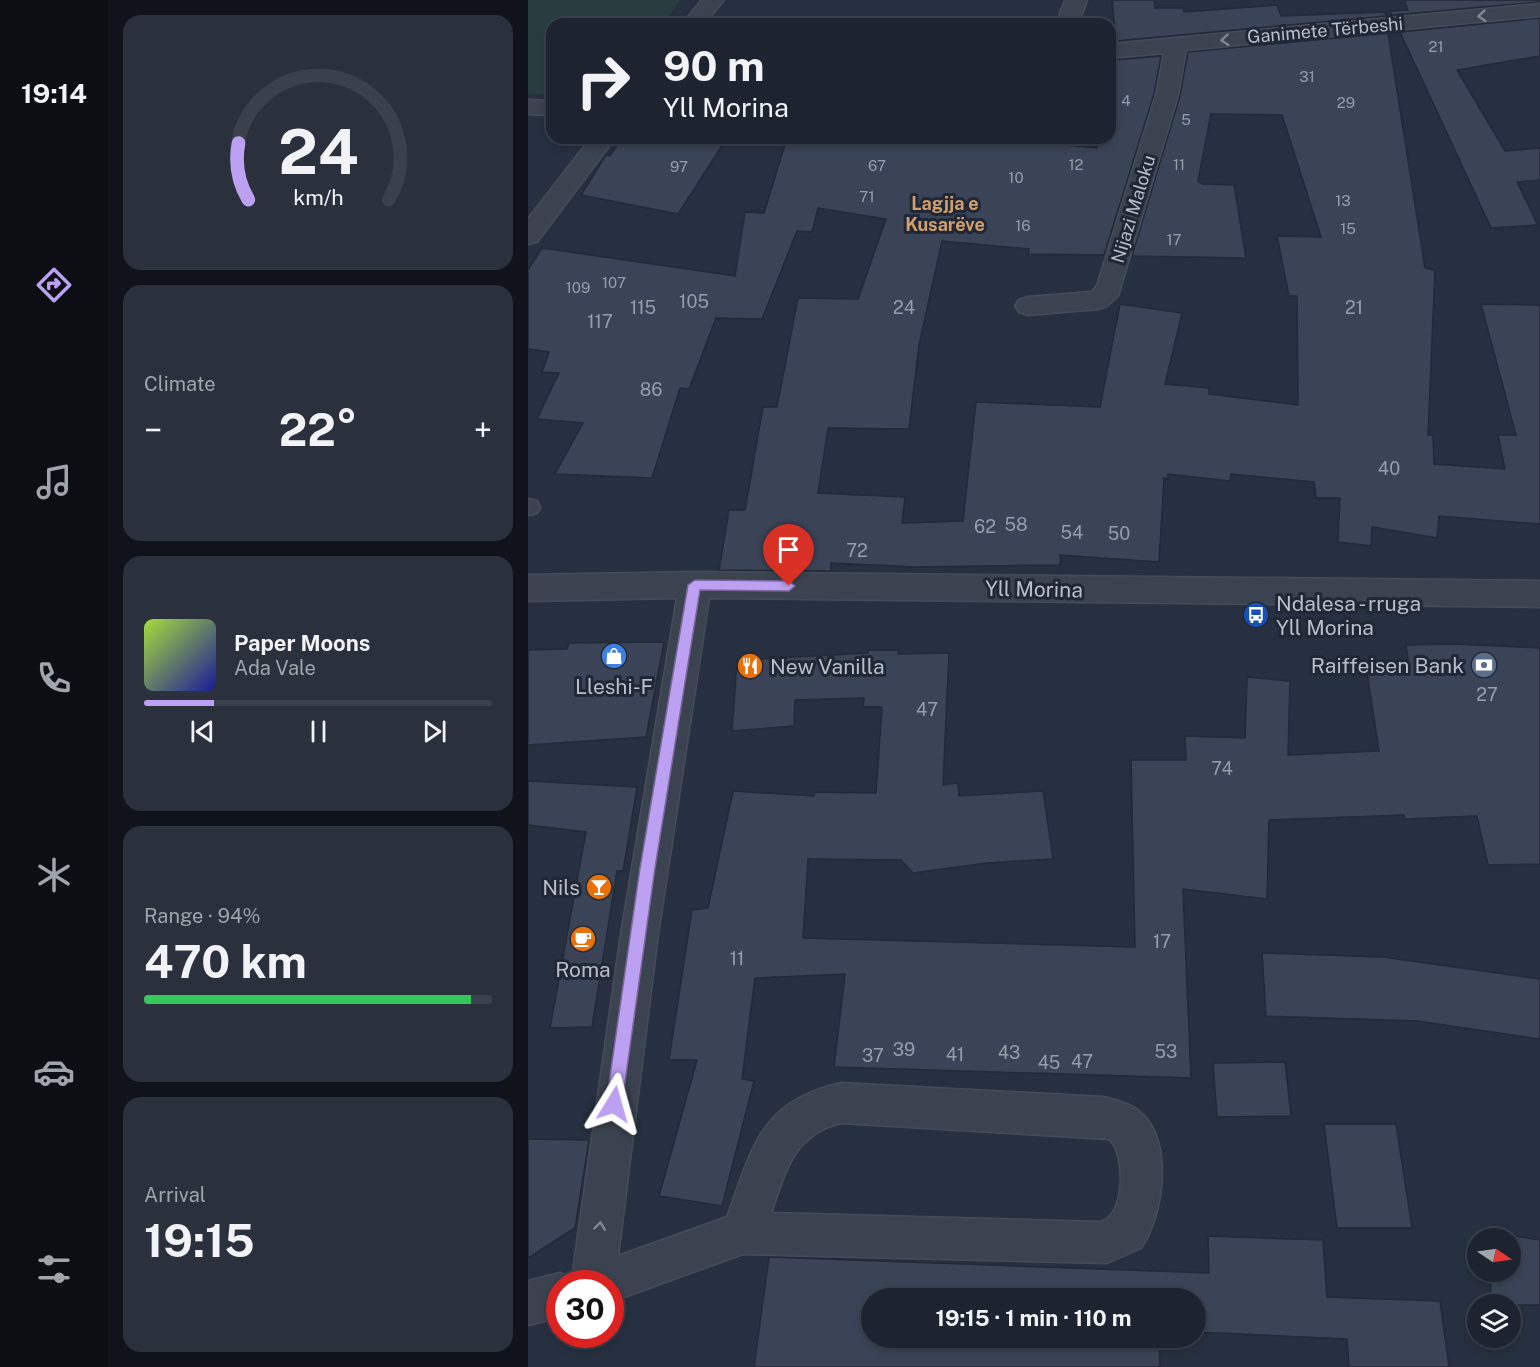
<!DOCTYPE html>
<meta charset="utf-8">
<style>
:root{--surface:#1d2430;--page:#2a303c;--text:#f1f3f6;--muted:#a0a4ab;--line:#3b414c;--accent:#bca0f2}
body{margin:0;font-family:"Public Sans",sans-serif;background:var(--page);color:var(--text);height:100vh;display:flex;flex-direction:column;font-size:22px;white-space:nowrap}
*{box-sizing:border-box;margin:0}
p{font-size:20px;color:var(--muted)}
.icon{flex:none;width:33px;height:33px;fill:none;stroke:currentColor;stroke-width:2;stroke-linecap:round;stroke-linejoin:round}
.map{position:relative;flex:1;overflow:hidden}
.side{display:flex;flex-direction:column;gap:15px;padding:15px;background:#10141a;width:420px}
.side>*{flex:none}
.banner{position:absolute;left:18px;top:18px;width:570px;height:126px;border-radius:18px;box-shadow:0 3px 9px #0003,0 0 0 2px var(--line);background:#1d2430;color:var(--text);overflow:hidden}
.needle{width:39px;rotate:103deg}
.fabs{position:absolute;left:939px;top:1228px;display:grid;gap:12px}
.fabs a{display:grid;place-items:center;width:54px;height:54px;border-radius:50%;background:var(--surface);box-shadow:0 3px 9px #0003,0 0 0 2px var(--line);font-size:30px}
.speed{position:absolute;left:18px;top:1270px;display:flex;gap:12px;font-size:30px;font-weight:700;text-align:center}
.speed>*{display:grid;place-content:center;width:78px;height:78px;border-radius:50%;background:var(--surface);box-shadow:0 3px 9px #0003,0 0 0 2px var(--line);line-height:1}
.speed .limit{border:9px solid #d22;background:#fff;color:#111}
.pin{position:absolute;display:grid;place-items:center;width:51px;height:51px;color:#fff;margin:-62px -26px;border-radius:50% 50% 50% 0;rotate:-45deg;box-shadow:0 0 6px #0007}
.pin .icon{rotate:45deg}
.me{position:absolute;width:66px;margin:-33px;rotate:8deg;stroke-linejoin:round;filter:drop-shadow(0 0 4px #0008)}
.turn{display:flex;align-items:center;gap:21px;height:126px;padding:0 18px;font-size:27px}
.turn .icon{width:78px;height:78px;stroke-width:2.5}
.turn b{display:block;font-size:42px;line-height:51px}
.big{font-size:45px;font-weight:700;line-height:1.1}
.side .widget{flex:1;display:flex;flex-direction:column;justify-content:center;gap:9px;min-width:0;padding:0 21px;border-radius:18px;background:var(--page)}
.side .dial{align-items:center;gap:0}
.dial svg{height:156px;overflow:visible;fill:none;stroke:var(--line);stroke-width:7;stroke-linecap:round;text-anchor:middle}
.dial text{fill:var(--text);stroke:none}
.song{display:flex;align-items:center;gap:18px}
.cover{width:72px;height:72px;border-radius:9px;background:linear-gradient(135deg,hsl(80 70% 55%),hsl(240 70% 35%))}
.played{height:6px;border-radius:3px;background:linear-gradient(90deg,var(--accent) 20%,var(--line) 20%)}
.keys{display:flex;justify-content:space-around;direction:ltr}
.heat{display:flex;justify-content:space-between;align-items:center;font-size:33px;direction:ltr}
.charge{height:9px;border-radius:4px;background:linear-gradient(90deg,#34c759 94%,var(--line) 0)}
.trip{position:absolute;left:333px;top:1288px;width:345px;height:60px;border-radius:30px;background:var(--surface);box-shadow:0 3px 9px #0003,0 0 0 2px var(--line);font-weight:700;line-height:60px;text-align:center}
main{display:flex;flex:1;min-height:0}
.tabs{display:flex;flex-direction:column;width:108px;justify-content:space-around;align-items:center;background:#0c0e13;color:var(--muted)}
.tabs .icon{width:42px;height:42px}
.tabs .on{color:var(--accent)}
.tabs b{font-size:27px;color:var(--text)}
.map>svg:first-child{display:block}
.green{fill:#293d41}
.building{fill:#3a4456;stroke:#222937;stroke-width:1.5}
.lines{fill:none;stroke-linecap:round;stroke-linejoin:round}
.service-casing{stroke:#454c59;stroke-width:3}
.minor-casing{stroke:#454c59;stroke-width:3}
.tertiary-casing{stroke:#454c59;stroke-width:3}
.service{fill:#3b4350;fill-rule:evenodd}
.minor{fill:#3b4350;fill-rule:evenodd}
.tertiary{fill:#3b4350;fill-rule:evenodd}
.oneway{stroke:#808793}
.route{fill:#bca0f2;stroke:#7a689d;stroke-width:1.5}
.labels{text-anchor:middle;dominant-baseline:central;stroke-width:6;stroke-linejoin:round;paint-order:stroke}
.far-number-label{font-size:15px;fill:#969eab}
.far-street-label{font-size:18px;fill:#b8beca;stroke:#202735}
.far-neighbourhood-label{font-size:18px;font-weight:bold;fill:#d09f6d;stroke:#202735}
.number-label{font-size:18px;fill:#969eab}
.street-label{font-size:21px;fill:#b8beca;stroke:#202735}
.poi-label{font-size:21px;fill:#b8beca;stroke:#202735;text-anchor:start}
</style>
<main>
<nav class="tabs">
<b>19:14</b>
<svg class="icon on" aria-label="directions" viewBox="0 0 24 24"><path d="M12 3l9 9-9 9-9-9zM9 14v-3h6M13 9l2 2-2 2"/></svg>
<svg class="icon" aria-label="music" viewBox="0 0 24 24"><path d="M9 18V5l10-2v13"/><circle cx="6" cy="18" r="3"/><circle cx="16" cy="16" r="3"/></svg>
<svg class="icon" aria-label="phone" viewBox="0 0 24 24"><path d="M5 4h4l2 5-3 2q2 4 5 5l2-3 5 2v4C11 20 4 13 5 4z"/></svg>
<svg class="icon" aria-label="climate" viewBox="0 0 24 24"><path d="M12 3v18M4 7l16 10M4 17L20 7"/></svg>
<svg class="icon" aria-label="car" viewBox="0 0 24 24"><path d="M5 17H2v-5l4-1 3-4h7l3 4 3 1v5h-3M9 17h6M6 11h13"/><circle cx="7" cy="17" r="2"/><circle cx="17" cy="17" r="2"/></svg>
<svg class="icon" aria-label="filters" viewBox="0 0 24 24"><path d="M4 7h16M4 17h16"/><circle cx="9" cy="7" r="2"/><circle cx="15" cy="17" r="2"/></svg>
</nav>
<section class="side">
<div class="widget dial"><svg viewBox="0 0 100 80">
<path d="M14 69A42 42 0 1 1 86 69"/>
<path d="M14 69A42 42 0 0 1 9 40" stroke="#bca0f2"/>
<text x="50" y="56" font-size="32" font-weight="700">24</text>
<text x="50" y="72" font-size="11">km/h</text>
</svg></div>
<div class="widget"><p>Climate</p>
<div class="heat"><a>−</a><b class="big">22°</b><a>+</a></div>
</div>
<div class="widget">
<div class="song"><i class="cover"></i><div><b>Paper Moons</b><p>Ada Vale</p></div></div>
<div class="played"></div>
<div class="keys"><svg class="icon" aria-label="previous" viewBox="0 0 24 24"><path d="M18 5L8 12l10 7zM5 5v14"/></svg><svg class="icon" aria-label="pause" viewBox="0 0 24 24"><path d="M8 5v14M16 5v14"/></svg><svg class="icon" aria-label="next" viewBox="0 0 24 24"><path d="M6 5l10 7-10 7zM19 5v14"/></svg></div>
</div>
<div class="widget"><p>Range · 94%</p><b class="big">470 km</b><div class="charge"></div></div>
<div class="widget"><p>Arrival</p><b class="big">19:15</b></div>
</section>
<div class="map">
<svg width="1012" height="1367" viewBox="0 0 1012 1367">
<rect width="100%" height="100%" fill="#273040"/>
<!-- green -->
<path class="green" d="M 0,0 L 153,0 L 134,24 L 24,24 L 24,95 L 0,94 Z"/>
<!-- building -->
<path class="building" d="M 584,0 L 626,0 L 627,8 L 655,8 L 656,12 L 749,5 L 753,16 L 857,12 L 858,16 L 588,41 Z
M 876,0 L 1012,0 L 1012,2 L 864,15 L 862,11 L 880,10 Z
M 1012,18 L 1012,56 L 929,70 L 977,151 L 1012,148 L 1012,180 L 989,182 L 1010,225 L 963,228 L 872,32 Z
M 860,33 L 897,268 L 907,270 L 900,435 L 905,435 L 906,464 L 977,469 L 970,435 L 988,435 L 953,304 L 1012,305 L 1012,524 L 911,516 L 909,538 L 844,527 L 843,546 L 810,542 L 812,498 L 788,498 L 786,482 L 703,474 L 702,481 L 640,474 L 640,479 L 636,478 L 631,562 L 532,555 L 532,565 L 389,567 L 303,563 L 303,571 L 191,570 L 201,510 L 217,510 L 235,407 L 249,407 L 270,298 L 330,299 L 358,219 L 290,208 L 284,232 L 269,231 L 234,319 L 188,318 L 161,389 L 152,388 L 124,478 L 27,474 L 55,423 L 9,419 L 31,373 L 14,372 L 21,352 L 0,349 L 0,270 L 14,248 L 207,276 L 217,212 L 236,213 L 259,138 L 415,138 L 471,145 L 473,139 L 569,148 L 571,138 L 582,138 L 587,60 L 633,56 L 626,94 L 576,255 L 500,254 L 501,249 L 414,241 L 391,345 L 381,429 L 300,428 L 290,493 L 377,497 L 374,523 L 435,521 L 448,402 L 572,407 L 592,304 L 654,313 L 637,384 L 681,388 L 681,394 L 770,405 L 769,296 L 761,296 L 749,236 L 793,237 L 754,115 L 683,114 L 670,181 L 674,184 L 706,185 L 718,258 L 604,256 L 652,96 L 660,52 Z
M 94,138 L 199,138 L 150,214 L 53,195 L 78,155 L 82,156 Z
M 136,642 L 118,737 L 0,745 L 0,650 L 39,649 L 41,643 Z
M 925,644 L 1012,648 L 1012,864 L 960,865 L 949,816 L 877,819 L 876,815 L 741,820 L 739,899 L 655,889 L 663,1078 L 306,1067 L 317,974 L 227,978 L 214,1079 L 226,1081 L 194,1206 L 131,1196 L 169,1060 L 141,1060 L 164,910 L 180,908 L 205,791 L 286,796 L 287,792 L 348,793 L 354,707 L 335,707 L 336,698 L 267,700 L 266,726 L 204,731 L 209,660 L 340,653 L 340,650 L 371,650 L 370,654 L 421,653 L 415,785 L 430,783 L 431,796 L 515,791 L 525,859 L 459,863 L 385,873 L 373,860 L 280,859 L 275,938 L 607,947 L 603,760 L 658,760 L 657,736 L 717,738 L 719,677 L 762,681 L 760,755 L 851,751 L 839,672 L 882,672 L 878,645 Z
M 0,781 L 109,787 L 95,871 L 89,871 L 64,1027 L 22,1028 L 58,832 L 0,825 Z
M 734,953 L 855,957 L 1012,979 L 1012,1039 L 889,1021 L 738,1016 Z
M 757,1062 L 763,1116 L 689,1117 L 685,1063 Z
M 796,1124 L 868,1124 L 884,1228 L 809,1228 Z
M 0,1139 L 61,1140 L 47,1228 L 0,1258 Z
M 967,1233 L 1012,1240 L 1012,1305 L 961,1305 L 964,1272 L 982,1272 L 982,1239 L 967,1239 Z
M 680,1236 L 795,1240 L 799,1297 L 912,1301 L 921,1367 L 821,1367 L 819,1339 L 668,1332 L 668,1299 L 344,1299 L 344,1338 L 631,1338 L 632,1367 L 226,1367 L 241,1257 L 681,1273 Z"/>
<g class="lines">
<!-- service casing -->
<g class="service-casing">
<path id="service" d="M 0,499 L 9,501 L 12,507 L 9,513 L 1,515 Z"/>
</g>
<!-- minor casing -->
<g class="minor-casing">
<path id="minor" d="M 537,0 L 559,0 L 553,17 L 554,24 L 532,24 L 531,17 Z
M 1012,4 L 1012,16 L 658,50 L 650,95 L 590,296 L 579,306 L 570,309 L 500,315 L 491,312 L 487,306 L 491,300 L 500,297 L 563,292 L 569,286 L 628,95 L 636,53 L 582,58 L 582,44 Z
M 167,572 L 1012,581 L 1012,607 L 181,598 L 130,934 L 90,1256 L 199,1217 C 225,1147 231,1102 313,1083 L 575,1097 C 587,1100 604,1104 613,1113 C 646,1142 635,1216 613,1248 L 579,1263 L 215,1254 L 82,1302 L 82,1284 L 32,1284 L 32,1317 L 0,1325 L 0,1281 L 32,1273 L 44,1278 L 93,934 L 149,598 L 0,601 L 0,575 ZM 313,1123 L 581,1139 C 598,1152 598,1218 572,1222 L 243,1213 C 257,1172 266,1134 313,1123 Z"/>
</g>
<!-- tertiary casing -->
<g class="tertiary-casing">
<path id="tertiary" d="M 174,0 L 196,0 L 176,24 L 154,24 Z
M 0,100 L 24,101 L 24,115 L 0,114 Z
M 63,138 L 87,138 L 9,242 L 0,244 L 0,219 Z"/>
</g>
<!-- service -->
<use href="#service" class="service"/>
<!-- minor -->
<use href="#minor" class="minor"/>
<!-- tertiary -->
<use href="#tertiary" class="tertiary"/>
</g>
<!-- one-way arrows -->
<defs><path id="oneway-chevron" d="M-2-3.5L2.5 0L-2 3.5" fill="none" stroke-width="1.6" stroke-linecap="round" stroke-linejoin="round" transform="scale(1.5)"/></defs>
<g class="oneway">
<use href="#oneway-chevron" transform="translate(954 16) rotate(175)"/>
<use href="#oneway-chevron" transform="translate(697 40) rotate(175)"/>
<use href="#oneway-chevron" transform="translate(72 1226) rotate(-83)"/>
</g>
<!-- route -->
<path class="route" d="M 167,580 L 261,581 L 267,586 L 261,591 L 172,590 L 127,868 L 94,1104 L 92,1110 L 86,1113 L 80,1110 L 78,1104 L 112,868 L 160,585 Z"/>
<!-- icons -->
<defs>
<g id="bus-disc" transform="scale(1.35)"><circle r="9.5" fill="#1a4fb4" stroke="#202735"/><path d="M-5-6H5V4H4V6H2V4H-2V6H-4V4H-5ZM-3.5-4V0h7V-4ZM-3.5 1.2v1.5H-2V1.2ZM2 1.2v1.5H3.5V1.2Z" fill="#fff"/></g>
<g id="shop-disc" transform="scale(1.35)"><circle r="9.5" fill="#3f7fe0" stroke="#202735"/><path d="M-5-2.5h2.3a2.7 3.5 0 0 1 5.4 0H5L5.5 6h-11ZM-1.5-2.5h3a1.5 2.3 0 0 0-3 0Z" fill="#fff"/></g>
<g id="bank-disc" transform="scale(1.35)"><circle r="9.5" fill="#5c6f8a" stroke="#202735"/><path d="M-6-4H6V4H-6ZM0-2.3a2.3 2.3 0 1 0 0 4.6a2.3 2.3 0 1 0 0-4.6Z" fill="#fff"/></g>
<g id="restaurant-disc" transform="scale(1.35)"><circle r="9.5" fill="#e8710a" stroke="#202735"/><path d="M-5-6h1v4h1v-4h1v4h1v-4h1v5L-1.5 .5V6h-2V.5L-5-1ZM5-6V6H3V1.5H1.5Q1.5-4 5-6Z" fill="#fff"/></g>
<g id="bar-disc" transform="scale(1.35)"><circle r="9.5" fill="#e8710a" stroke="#202735"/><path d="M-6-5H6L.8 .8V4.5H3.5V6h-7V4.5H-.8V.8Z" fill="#fff"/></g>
<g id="cafe-disc" transform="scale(1.35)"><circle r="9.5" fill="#e8710a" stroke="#202735"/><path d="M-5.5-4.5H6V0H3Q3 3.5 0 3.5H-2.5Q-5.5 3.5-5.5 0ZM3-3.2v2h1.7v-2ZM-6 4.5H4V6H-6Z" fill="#fff"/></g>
</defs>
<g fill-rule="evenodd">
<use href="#bus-disc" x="728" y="615"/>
<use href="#shop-disc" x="86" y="656"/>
<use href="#bank-disc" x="956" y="665"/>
<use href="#restaurant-disc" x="222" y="666"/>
<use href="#bar-disc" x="71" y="887"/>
<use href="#cafe-disc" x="55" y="939"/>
</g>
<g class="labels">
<!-- far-number labels -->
<g class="far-number-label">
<text x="908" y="46">21</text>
<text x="779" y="76">31</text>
<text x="598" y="100">4</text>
<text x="818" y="102">29</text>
<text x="658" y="119">5</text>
<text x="548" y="164">12</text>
<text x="651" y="164">11</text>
<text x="349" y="165">67</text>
<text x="151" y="166">97</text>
<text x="488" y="177">10</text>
<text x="339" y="196">71</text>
<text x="815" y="200">13</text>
<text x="495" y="225">16</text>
<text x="820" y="228">15</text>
<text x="646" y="239">17</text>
<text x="86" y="282">107</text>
<text x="50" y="287">109</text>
</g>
<!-- far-street labels -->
<g class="far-street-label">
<text transform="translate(797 30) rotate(-5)">Ganimete Tërbeshi</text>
<text transform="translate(605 209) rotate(-73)">Nijazi Maloku</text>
</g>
<!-- far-neighbourhood labels -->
<g class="far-neighbourhood-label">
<text x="417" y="203">Lagjja e<tspan x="417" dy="21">Kusarëve</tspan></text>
</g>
<!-- number labels -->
<g class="number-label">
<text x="166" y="301">105</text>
<text x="115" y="307">115</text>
<text x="376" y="307">24</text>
<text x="826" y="307">21</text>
<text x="72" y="321">117</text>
<text x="123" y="389">86</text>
<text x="861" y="468">40</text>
<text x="488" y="524">58</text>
<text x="457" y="526">62</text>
<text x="544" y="532">54</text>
<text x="591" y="533">50</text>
<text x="329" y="550">72</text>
<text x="959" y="694">27</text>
<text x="399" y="709">47</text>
<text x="694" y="768">74</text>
<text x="634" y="941">17</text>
<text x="209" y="958">11</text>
<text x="376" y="1049">39</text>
<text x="638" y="1051">53</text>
<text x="481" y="1052">43</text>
<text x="427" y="1054">41</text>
<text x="345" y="1055">37</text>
<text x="554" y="1061">47</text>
<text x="521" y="1062">45</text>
</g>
<!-- street labels -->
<g class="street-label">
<text transform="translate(506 589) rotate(1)">Yll Morina</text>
</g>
<!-- poi labels -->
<g class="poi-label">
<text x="748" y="603">Ndalesa - rruga<tspan x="748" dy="24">Yll Morina</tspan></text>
<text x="936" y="665" text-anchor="end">Raiffeisen Bank</text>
<text x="242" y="666">New Vanilla</text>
<text x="86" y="686" text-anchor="middle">Lleshi-F</text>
<text x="52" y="887" text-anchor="end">Nils</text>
<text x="55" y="969" text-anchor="middle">Roma</text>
</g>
</g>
</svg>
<div class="fabs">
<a><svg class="needle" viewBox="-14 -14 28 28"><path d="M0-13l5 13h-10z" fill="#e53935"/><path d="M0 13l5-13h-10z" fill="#a0a4ab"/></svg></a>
<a><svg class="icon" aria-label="layers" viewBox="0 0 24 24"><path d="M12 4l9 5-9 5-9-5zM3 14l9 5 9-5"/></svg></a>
</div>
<div class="speed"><div class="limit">30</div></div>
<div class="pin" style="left:261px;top:586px;background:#d93025"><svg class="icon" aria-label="arrive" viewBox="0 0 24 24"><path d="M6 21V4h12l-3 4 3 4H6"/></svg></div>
<svg class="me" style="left:86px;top:1104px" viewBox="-20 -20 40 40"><path d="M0-17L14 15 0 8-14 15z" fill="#bca0f2" stroke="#fff" stroke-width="4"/></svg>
<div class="trip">19:15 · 1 min · 110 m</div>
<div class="banner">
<div class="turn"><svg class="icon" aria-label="right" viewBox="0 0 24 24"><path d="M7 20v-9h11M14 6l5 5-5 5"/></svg><div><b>90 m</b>Yll Morina</div></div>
</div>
</div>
</main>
